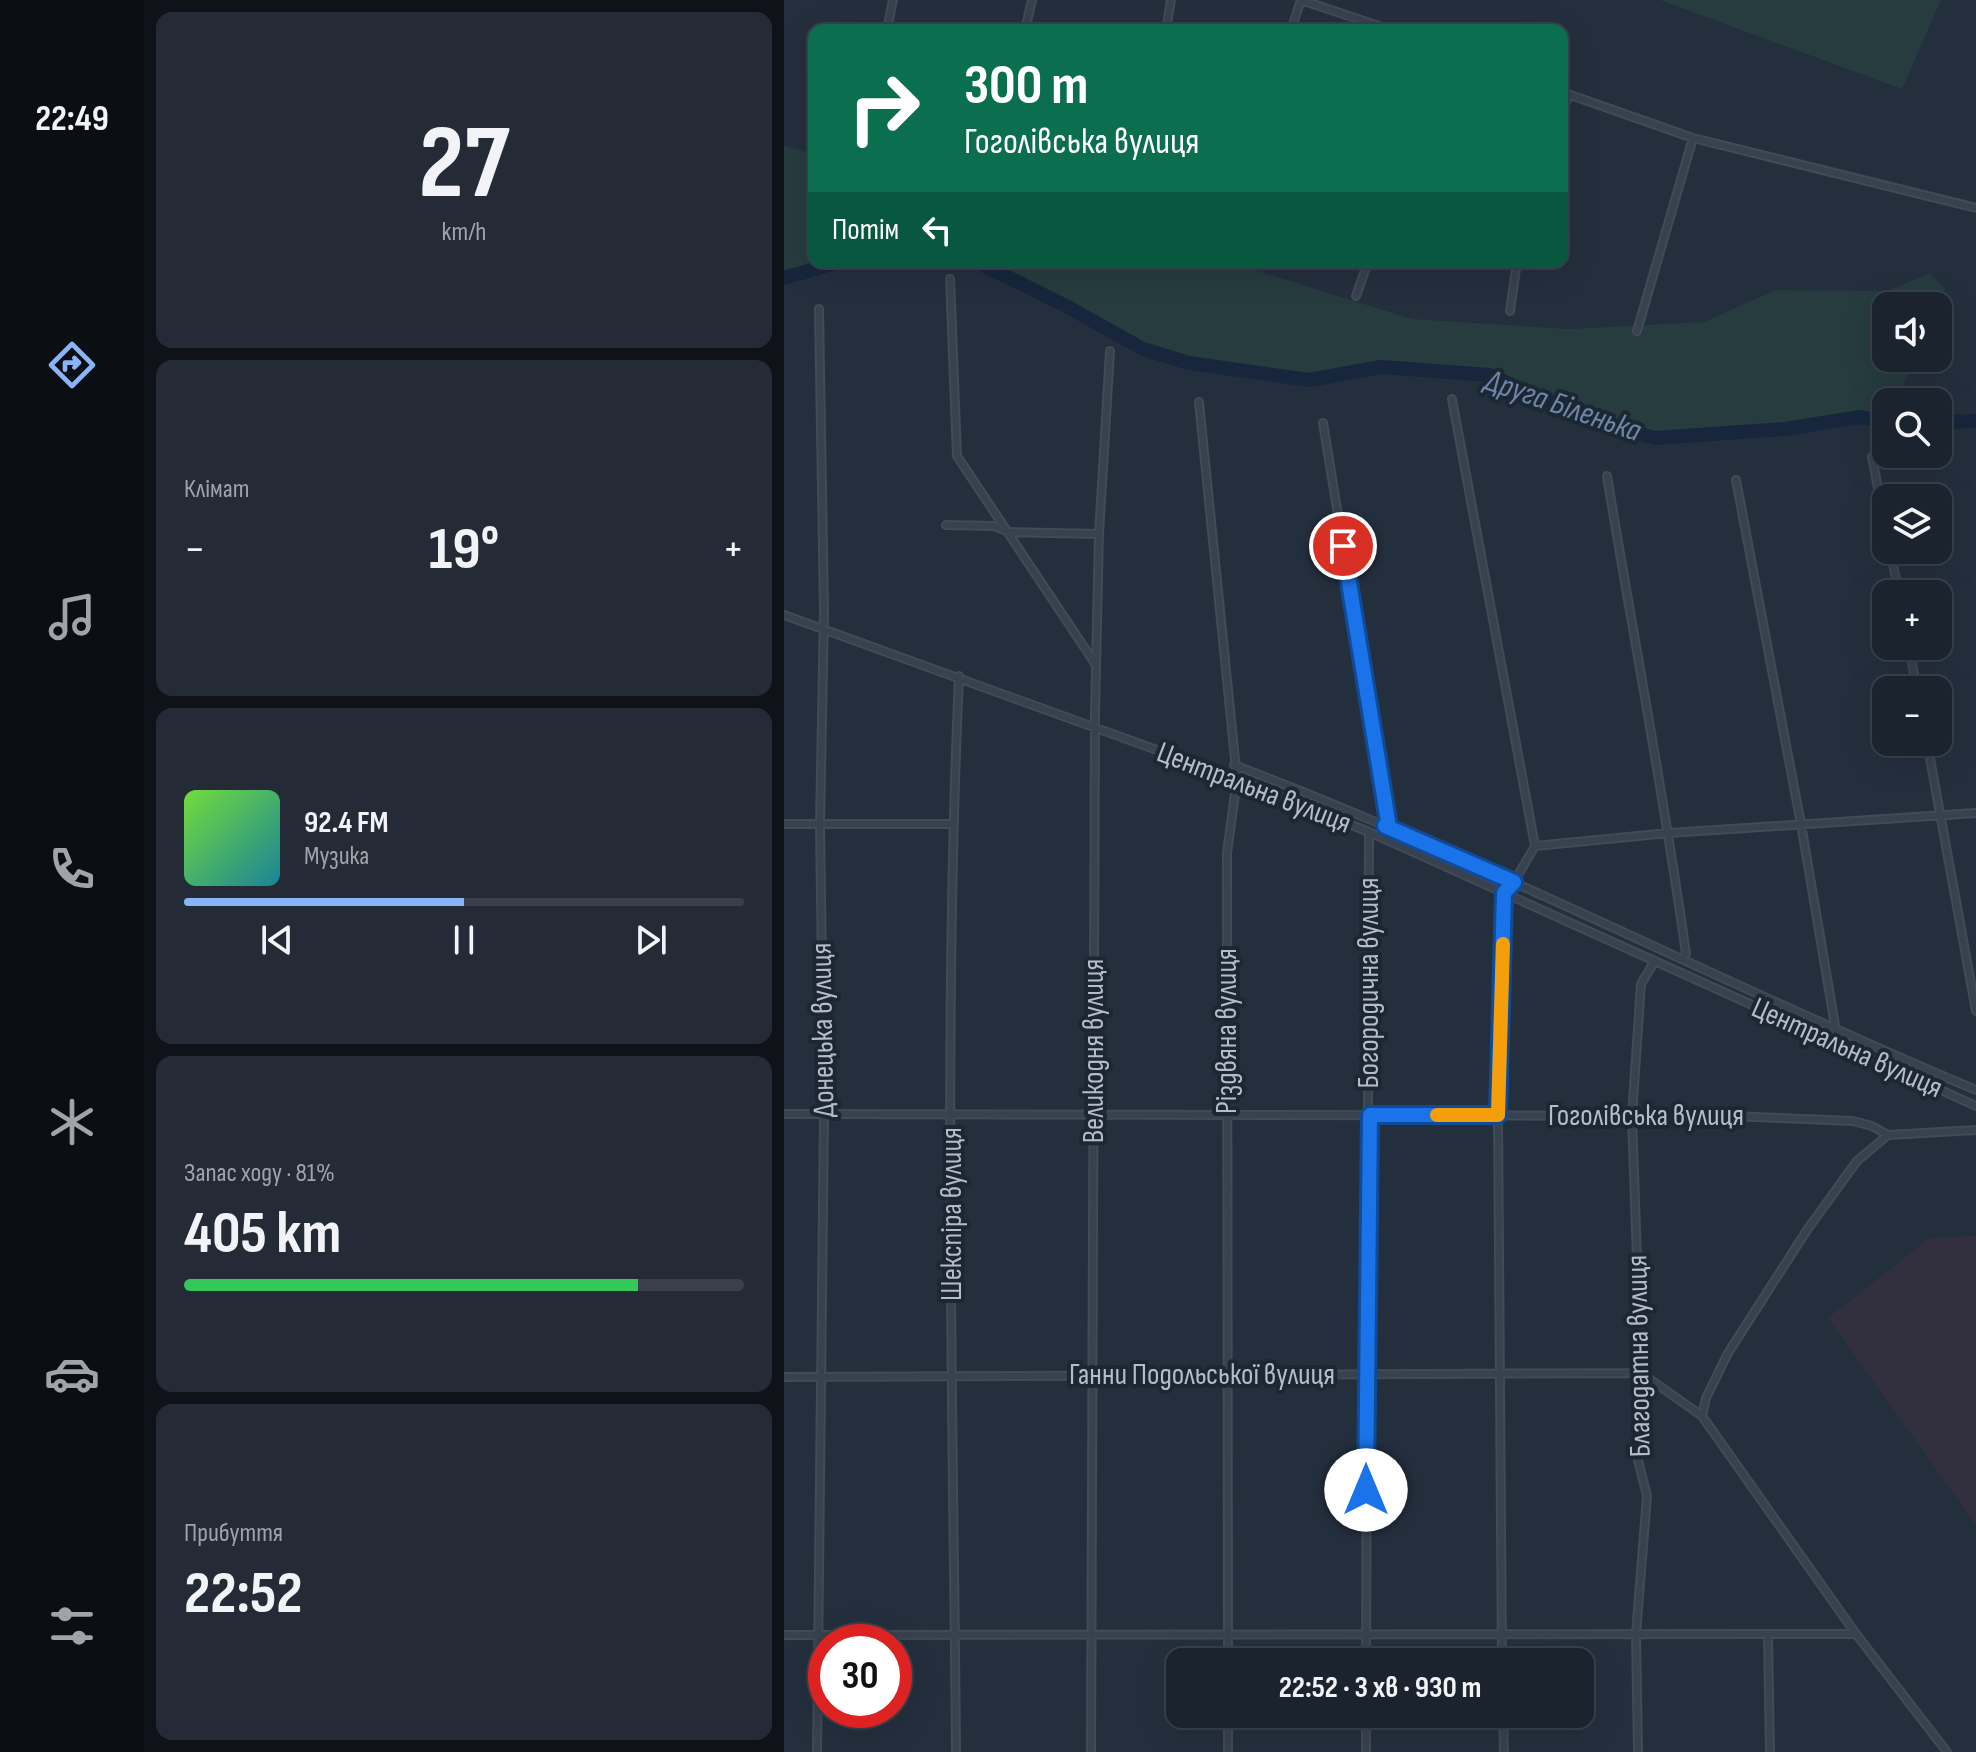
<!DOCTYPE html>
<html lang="uk">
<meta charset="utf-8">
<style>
:root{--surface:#1b232e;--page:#242b36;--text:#f1f3f6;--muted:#a0a4aa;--line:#39404a;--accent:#8ab4f8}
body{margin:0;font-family:"Sofia Sans Condensed",sans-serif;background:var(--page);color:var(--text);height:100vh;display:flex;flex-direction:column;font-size:30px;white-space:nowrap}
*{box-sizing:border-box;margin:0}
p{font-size:26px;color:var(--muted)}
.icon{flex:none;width:44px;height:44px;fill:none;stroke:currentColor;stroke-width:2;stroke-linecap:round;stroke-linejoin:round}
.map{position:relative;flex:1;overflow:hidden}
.drawer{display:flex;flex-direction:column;gap:12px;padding:12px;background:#0f1319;width:640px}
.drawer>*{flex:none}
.guide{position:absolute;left:24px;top:24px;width:760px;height:244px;border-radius:16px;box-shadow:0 8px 32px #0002,0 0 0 2px var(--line);background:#0b6e4f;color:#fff;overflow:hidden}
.tools{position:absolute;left:1088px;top:292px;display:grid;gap:16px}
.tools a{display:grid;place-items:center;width:80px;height:80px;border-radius:16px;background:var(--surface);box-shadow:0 8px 32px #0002,0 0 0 2px var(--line);font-size:40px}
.speed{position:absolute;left:24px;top:1624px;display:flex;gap:16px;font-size:40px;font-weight:700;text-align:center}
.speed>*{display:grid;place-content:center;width:104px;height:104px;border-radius:50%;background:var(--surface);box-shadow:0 8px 32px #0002,0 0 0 2px var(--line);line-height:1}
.speed .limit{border:12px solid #d22;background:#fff;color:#111}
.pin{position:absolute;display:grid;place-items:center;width:68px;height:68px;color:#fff;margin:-34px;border:4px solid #fff;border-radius:50%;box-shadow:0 2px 8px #0007}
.me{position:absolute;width:88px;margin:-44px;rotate:0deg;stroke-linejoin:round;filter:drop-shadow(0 0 6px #0008)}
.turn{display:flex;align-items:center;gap:28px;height:168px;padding:0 24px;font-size:36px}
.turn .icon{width:104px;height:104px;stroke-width:2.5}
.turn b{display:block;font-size:56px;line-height:68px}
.then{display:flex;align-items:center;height:76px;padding:0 24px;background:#0003;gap:16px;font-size:30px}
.big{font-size:60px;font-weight:700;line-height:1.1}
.drawer .card{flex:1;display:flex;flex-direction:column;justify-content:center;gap:12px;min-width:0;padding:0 28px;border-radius:16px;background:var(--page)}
.drawer .dial{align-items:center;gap:0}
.dial b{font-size:104px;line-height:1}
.song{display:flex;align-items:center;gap:24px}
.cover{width:96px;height:96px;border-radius:12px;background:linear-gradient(135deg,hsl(100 70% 55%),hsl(190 70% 35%))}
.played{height:8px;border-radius:4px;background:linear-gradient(90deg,var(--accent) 50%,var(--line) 50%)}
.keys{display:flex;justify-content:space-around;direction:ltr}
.heat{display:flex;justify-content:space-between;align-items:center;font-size:44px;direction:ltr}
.charge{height:12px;border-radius:6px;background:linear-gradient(90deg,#34c759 81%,var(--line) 0)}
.trip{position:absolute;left:382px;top:1648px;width:428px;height:80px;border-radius:16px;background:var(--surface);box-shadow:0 8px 32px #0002,0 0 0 2px var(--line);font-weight:700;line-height:80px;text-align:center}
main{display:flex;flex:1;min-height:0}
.dock{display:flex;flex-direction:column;width:144px;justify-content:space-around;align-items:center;background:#0b0e12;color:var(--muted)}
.dock .icon{width:56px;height:56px}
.dock .selected{color:var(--accent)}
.dock b{font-size:36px;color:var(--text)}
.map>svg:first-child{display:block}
.medical{fill:#32303f}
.green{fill:#263c3f}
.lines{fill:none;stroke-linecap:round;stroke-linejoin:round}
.river{stroke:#17263c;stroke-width:14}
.street-casing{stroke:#414a57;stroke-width:10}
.street{stroke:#38414e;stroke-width:6}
.route-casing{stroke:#114b97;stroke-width:20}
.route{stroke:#1a73e8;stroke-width:14}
.slow{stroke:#f59e0b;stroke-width:14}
.labels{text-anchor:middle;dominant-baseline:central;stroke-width:8;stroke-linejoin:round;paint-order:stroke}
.street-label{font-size:30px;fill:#b4bcc9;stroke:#1d2633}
.water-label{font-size:32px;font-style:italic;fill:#6d86a8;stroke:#1d2633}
</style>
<main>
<nav class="dock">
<b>22:49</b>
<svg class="icon selected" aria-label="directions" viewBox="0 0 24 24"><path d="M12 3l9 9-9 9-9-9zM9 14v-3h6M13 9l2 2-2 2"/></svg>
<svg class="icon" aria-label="music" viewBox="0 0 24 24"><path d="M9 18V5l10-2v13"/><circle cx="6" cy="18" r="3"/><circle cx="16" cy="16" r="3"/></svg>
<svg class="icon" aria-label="phone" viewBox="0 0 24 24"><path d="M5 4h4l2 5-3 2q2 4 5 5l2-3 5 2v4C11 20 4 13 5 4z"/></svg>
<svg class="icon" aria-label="climate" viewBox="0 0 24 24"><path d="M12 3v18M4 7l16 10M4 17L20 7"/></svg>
<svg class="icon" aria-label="car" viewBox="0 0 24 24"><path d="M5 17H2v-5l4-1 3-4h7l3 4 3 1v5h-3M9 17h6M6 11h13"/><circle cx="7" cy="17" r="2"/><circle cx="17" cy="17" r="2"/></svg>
<svg class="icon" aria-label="filters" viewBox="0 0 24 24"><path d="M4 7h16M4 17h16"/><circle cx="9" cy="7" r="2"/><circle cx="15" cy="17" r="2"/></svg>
</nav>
<section class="drawer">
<div class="card dial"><b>27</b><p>km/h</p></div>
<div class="card"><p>Клімат</p>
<div class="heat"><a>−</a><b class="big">19°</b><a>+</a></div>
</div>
<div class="card">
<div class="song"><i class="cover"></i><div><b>92.4 FM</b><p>Музика</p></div></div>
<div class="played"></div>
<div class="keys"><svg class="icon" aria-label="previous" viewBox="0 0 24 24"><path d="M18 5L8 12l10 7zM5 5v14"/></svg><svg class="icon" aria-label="pause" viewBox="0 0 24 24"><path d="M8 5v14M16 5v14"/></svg><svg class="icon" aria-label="next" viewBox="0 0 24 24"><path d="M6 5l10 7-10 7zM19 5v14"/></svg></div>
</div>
<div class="card"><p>Запас ходу · 81%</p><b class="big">405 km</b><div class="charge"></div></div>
<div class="card"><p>Прибуття</p><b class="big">22:52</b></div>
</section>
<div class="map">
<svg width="1192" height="1752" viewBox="0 0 1192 1752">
<rect width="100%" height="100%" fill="#242f3e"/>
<!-- medical -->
<path class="medical" d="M 1192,1236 L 1192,1525 L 1044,1318 L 1146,1238 Z"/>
<!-- green -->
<path class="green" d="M 876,0 L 1157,0 L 1118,89 Z
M 0,146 L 30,154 L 30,262 L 55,262 L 0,278 Z
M 193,262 L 445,262 L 628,319 L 785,329 L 920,322 L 992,290 L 1104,291 L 1146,273 L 1161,289 L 1154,306 L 1102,306 L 1102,358 L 1131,358 L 1112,402 L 1102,402 L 1102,422 L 1076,417 L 1001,429 L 871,438 L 811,422 L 705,375 L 597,367 L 525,380 L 405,363 L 359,349 L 284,307 Z"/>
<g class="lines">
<!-- river -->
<path class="river" d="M 193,262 L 284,307 L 359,349 L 405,363 L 525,380 L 597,367 L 705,375 L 811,422 L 871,438 L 1001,429 L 1076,417 L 1102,422
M 0,278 L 55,262
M 1154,422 L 1192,421"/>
<!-- street casing -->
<g class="street-casing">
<path id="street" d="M 517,0 L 607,30
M 103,30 L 109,0
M 241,30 L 248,0
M 382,30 L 387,0
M 507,30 L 517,0
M 778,92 L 909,138 L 1192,208
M 778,114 L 785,94
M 166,279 L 173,456 L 312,665
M 572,296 L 584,262
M 726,311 L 733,262
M 853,331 L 909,138
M 668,399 L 751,846 L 730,882 L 720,893
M 415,402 L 453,779 L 443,853 L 444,1662
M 539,423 L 604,821 L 601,826
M 1088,457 L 1102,530
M 823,476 C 849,635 880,794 902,954 L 897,959
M 952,480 L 1017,824 L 1052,1031
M 162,525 L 210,526 L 225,532 L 315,534
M 1106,550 L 1115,594
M 0,615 L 453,779 L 585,832 L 1192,1106
M 1125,646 L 1133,690
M 1143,742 L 1192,1011
M 450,765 C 703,861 943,986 1192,1090
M 0,824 L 169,824
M 751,846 L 885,833 L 1192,813
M 0,1114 L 946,1116 L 1069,1121 L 1088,1126 L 1104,1135 L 1192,1130
M 0,1377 L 857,1373 L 918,1416 L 1072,1634 L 1163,1752
M 918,1416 L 922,1398 L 944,1353 L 1023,1230 L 1073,1161 L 1104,1135
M 984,1634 L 986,1752
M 0,1635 L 1072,1634
M 582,1662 L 585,832
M 718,1662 L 714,1115 L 720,893
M 444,1714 L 444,1752
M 582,1714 L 582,1752
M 719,1714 L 720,1752
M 33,1752 L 40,1114 L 36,824 L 40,611 L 35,309
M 172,1752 C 169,1394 159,1034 175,676
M 307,1752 L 311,712 L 315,534 L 326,351
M 854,1752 L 852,1634 L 863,1496 L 853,1456 L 860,1426 L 852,1393 L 857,1373 L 848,1116 L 857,984 L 870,962"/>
</g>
<!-- street -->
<use href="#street" class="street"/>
</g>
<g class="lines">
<!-- route casing -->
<g class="route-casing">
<path id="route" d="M 559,546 L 604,821 L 601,826 L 730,882 L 720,893 L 714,1115 L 586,1115 L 582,1490"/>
</g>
<!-- route -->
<use href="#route" class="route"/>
<!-- slow -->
<path class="slow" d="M 653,1115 L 714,1115 L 719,944"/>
</g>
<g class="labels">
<!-- street labels -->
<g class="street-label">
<text transform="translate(470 788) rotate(21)">Центральна вулиця</text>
<text transform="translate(585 983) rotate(-90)">Богородична вулиця</text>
<text transform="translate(39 1030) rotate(-91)">Донецька вулиця</text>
<text transform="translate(443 1031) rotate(-90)">Різдвяна вулиця</text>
<text transform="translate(1063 1048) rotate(24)">Центральна вулиця</text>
<text transform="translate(310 1051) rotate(-90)">Великодня вулиця</text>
<text x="862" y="1116">Гоголівська вулиця</text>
<text transform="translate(168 1214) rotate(-90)">Шекспіра вулиця</text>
<text transform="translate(855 1356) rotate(-91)">Благодатна вулиця</text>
<text x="418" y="1375">Ганни Подольської вулиця</text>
</g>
<!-- water labels -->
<g class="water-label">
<text transform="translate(779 406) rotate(19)">Друга Біленька</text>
</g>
</g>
</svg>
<div class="tools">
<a><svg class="icon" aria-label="sound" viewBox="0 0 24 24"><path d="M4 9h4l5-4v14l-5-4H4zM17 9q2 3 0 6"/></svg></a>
<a><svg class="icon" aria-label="search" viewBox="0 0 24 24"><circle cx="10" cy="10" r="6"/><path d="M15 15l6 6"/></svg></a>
<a><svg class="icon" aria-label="layers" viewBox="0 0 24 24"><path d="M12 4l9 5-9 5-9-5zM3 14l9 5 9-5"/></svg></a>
<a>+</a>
<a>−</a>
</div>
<div class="speed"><div class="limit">30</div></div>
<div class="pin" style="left:559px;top:546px;background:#d93025"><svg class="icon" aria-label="arrive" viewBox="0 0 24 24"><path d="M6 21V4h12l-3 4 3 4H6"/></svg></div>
<svg class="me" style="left:582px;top:1490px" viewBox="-20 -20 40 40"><circle r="19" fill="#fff"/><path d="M0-13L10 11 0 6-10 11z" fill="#1a73e8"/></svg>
<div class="trip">22:52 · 3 хв · 930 m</div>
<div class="guide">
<div class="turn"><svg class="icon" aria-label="right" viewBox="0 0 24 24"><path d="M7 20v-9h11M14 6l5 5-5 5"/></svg><div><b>300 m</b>Гоголівська вулиця</div></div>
<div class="then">Потім<svg class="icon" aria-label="left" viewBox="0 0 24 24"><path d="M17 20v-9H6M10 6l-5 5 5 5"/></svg></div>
</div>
</div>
</main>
